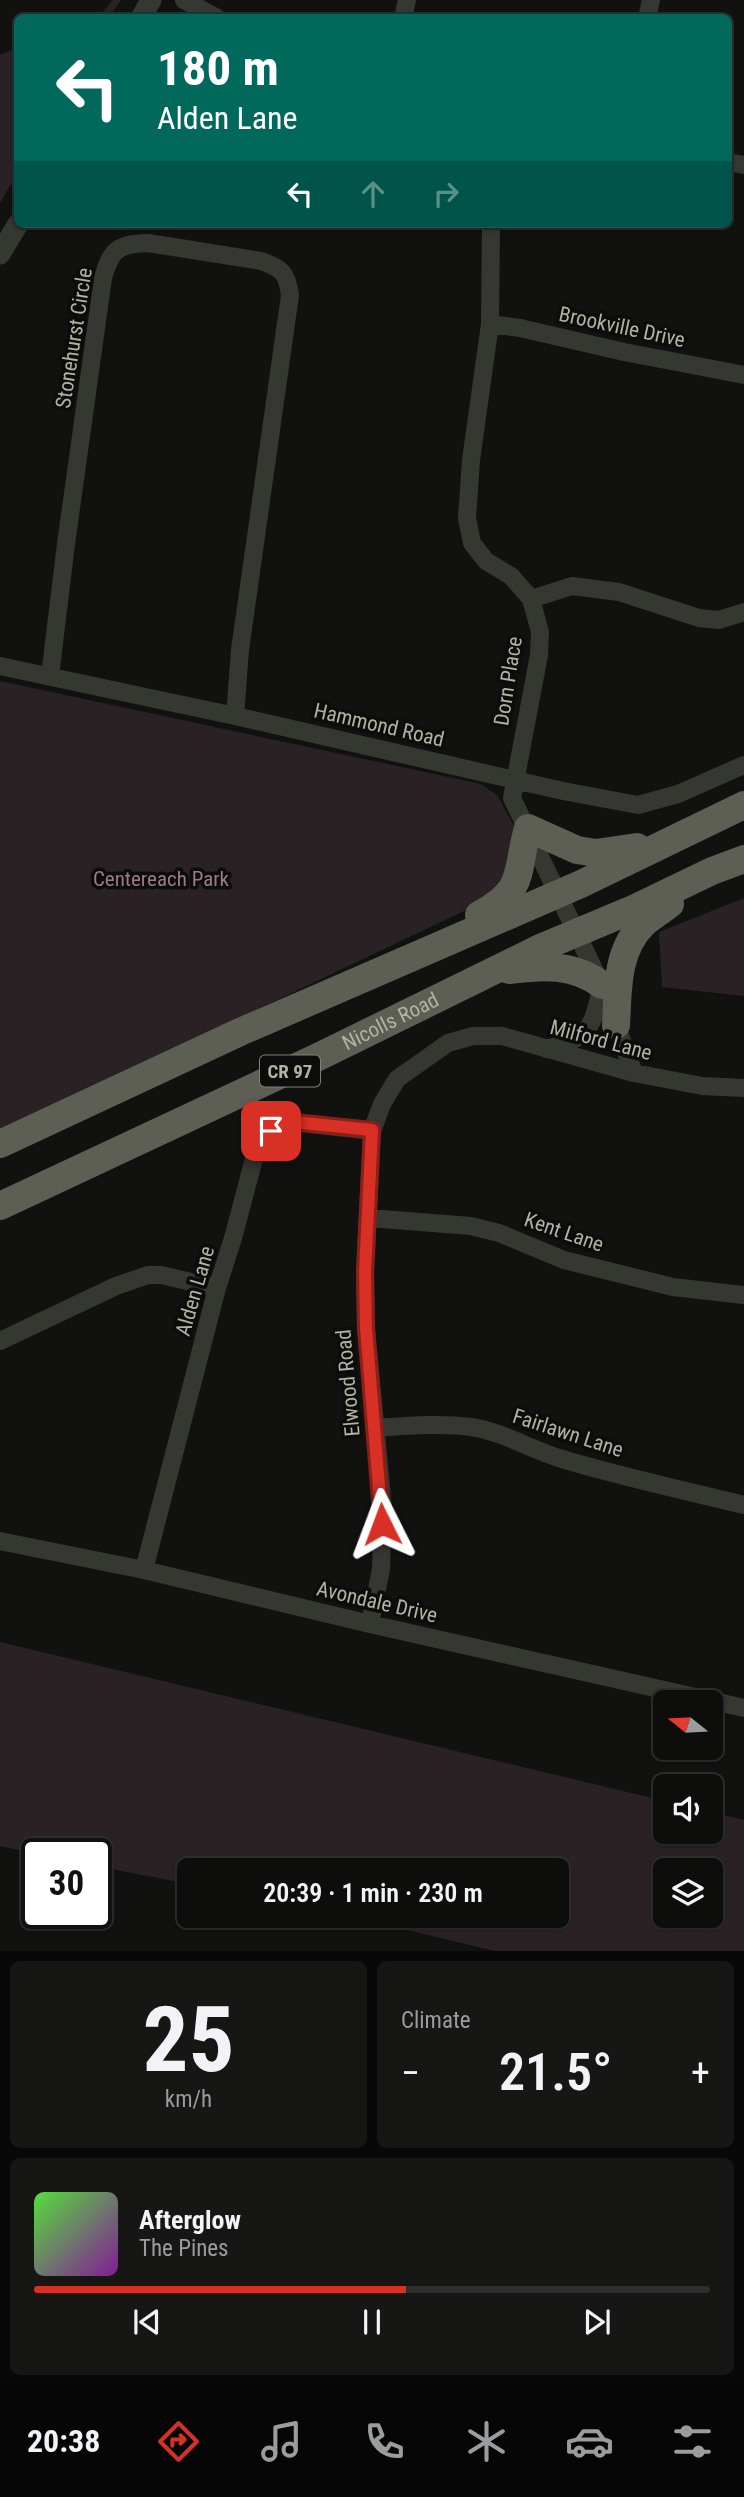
<!DOCTYPE html>
<meta charset="utf-8">
<style>
:root{--surface:#0d0e0c;--page:#161715;--text:#f1f3f6;--muted:#9a9c9d;--line:#2d2e2d;--accent:#d93025}
body{margin:0;font-family:"Roboto Condensed",sans-serif;background:var(--page);color:var(--text);height:100vh;display:flex;flex-direction:column;font-size:26px;white-space:nowrap}
*{box-sizing:border-box;margin:0}
p{font-size:23px;color:var(--muted)}
.icon{flex:none;width:38px;height:38px;fill:none;stroke:currentColor;stroke-width:2;stroke-linecap:round;stroke-linejoin:round}
.map{position:relative;height:1951px;overflow:hidden}
.panel{display:flex;flex-direction:column;gap:10px;padding:10px;background:#070807;flex:1}
.panel>*{flex:none}
.guide{position:absolute;left:14px;top:14px;width:718px;height:214px;border-radius:10px;box-shadow:0 2px 5px #0004,0 0 0 2px var(--line);background:#00695c;color:#fff;overflow:hidden}
.needle{width:46px;rotate:288deg}
.buttons{position:absolute;left:653px;top:1690px;display:grid;gap:14px}
.buttons a{display:grid;place-items:center;width:70px;height:70px;border-radius:10px;background:var(--surface);box-shadow:0 2px 5px #0004,0 0 0 2px var(--line);font-size:35px}
.speed{position:absolute;left:21px;top:1838px;display:flex;gap:14px;font-size:35px;font-weight:700;text-align:center}
.speed>*{display:grid;place-content:center;width:91px;height:91px;border-radius:50%;background:var(--surface);box-shadow:0 2px 5px #0004,0 0 0 2px var(--line);line-height:1}
.speed .limit{border:4px solid #111;border-radius:10px;background:#fff;color:#111}
.pin{position:absolute;display:grid;place-items:center;width:60px;height:60px;color:#fff;margin:-30px;border-radius:14px;box-shadow:0 4px 10px #0006}
.me{position:absolute;width:77px;margin:-38px;rotate:357deg;stroke-linejoin:round;filter:drop-shadow(0 0 5px #0008)}
.turn{display:flex;align-items:center;gap:24px;height:147px;padding:0 28px;font-size:32px}
.turn .icon{width:91px;height:91px;stroke-width:2.5}
.turn b{display:block;font-size:49px;line-height:60px}
.lanes{display:flex;align-items:center;height:66px;padding:0 28px;background:#0003;justify-content:center;gap:35px;direction:ltr}
.lanes .off{opacity:.35}
.big{font-size:52px;font-weight:600;line-height:1.1}
.panel .widget{flex:1;display:flex;flex-direction:column;justify-content:center;gap:10px;min-width:0;padding:0 24px;border-radius:10px;background:var(--page)}
.panel .dial{align-items:center;gap:0}
.dial b{font-size:91px;line-height:1}
.song{display:flex;align-items:center;gap:21px}
.cover{width:84px;height:84px;border-radius:10px;background:linear-gradient(135deg,hsl(110 70% 55%),hsl(290 70% 35%))}
.played{height:7px;border-radius:4px;background:linear-gradient(90deg,var(--accent) 55%,var(--line) 55%)}
.keys{display:flex;justify-content:space-around;direction:ltr}
.heat{display:flex;justify-content:space-between;align-items:center;font-size:38px;direction:ltr}
.panel .tiles{flex:1;display:grid;gap:10px;grid-template-columns:1fr 1fr}
.widget:last-child{grid-column:span 2}
.trip{position:absolute;left:177px;top:1858px;width:392px;height:70px;border-radius:10px;background:var(--surface);box-shadow:0 2px 5px #0004,0 0 0 2px var(--line);font-weight:600;line-height:70px;text-align:center}
.menu{display:flex;height:112px;justify-content:space-around;align-items:center;background:#050605;color:var(--muted)}
.menu .icon{width:49px;height:49px}
.menu .on{color:var(--accent)}
.menu b{font-size:32px;color:var(--text)}
.map>svg:first-child{display:block}
.green{fill:#292124;fill-rule:evenodd}
.lines{fill:none;stroke-linecap:round;stroke-linejoin:round}
.minor{stroke:#353731;stroke-width:18}
.tertiary{stroke:#353731;stroke-width:21}
.trunk{stroke:#5d5f55;stroke-width:28}
.route-casing{stroke:#8d1f18;stroke-width:18}
.route{stroke:#d93025;stroke-width:12}
.labels{text-anchor:middle;dominant-baseline:central;stroke-width:7;stroke-linejoin:round;paint-order:stroke}
.shield{fill:#0c0d0b;stroke:#7f8174;stroke-width:2}
.shield-label{font-size:19px;font-weight:bold;fill:#b0b3a1}
.street-label{font-size:21px;fill:#b0b3a1;stroke:#0c0d0b}
.park-label{font-size:21px;fill:#9e788b;stroke:#0c0d0b}
</style>
<div class="map">
<svg width="744" height="1951" viewBox="0 0 744 1951">
<rect width="100%" height="100%" fill="#111210"/>
<!-- green -->
<path class="green" d="M 113,0 L 121,0 L 109,17 L 89,17 L 104,11 Z
M 17,47 L 17,173 L 0,203 L 0,55 Z
M 0,681 L 481,784 L 497,795 L 514,826 L 518,842 L 502,893 L 0,1132 Z
M 744,898 L 744,996 L 662,987 L 659,932 Z
M 0,1642 L 665,1801 L 665,1832 L 710,1832 L 711,1812 L 744,1820 L 744,1951 L 495,1951 L 349,1916 L 556,1916 L 556,1871 L 189,1871 L 189,1884 L 96,1866 L 96,1853 L 37,1854 L 0,1846 ZM 665,1871 L 710,1871 L 710,1916 L 665,1916 Z"/>
<g class="lines">
<!-- minor -->
<path class="minor" d="M 184,0 L 217,18
M 403,18 L 407,0
M 647,18 L 651,0
M 728,162 L 744,165
M 491,224 L 490,324 L 471,460 L 467,518 L 472,543 L 486,561 L 511,576 L 531,599 L 540,632 L 539,655 L 512,798 L 601,984
M 490,324 L 520,328 L 624,352 L 744,375
M 531,599 L 572,586 L 619,592 L 699,618 L 719,620 L 744,612
M 0,666 L 235,716 L 563,791 L 638,805 L 678,794 L 744,765
M 50,676 L 66,544 L 103,278 C 111,249 118,244 148,243 L 261,261 C 281,268 287,272 290,295 L 240,650 L 235,716
M 613,1017 L 634,1073
M 546,1049 C 591,1037 592,1029 602,985
M 369,1218 L 471,1226 L 499,1233 L 564,1260 L 673,1287 L 744,1295
M 0,1341 L 116,1286 L 148,1275 L 161,1275 L 217,1288
M 375,1428 C 406,1426 440,1423 471,1427 C 504,1432 531,1450 562,1459 C 622,1477 683,1490 744,1505
M 0,1541 L 144,1570 L 370,1624 L 744,1708
M 144,1570 L 217,1288 L 233,1238 L 259,1140 L 284,1121 L 372,1131
M 370,1624 L 381,1569 L 383,1508 L 366,1328 L 365,1272 L 372,1131 L 382,1104 L 397,1079 L 448,1043 L 473,1036 L 502,1036 L 634,1073 L 702,1086 L 744,1088"/>
<!-- tertiary -->
<path class="tertiary" d="M 141,18 L 151,0
M 0,254 L 18,224"/>
<!-- trunk -->
<g class="trunk">
<path d="M 479,915 C 527,889 515,874 528,828 L 577,850 L 596,853 L 637,847"/>
<path d="M 509,970 C 543,966 573,963 602,985"/>
<path d="M 616,1025 C 618,990 616,951 643,924 C 651,917 661,911 670,904"/>
<path d="M 0,1144 L 240,1032 L 581,884 L 744,805"/>
<path id="s1" d="M 0,1206 L 316,1058 L 538,949 L 631,910 L 712,871 L 744,859"/>
</g>
</g>
<g class="lines">
<!-- route casing -->
<g class="route-casing">
<path id="route" d="M 271,1131 L 284,1121 L 372,1130 L 365,1272 L 366,1328 L 382,1524"/>
</g>
<!-- route -->
<use href="#route" class="route"/>
</g>
<g class="labels">
<!-- shield labels -->
<rect class="shield" x="260" y="1055.5" width="60" height="31" rx="5"/>
<g class="shield-label">
<text x="290" y="1071">CR 97</text>
</g>
<!-- street labels -->
<g class="street-label">
<text transform="translate(622 327) rotate(12)">Brookville Drive</text>
<text transform="translate(74 338) rotate(-81)">Stonehurst Circle</text>
<text transform="translate(508 681) rotate(-81)">Dorn Place</text>
<text transform="translate(379 725) rotate(13)">Hammond Road</text>
<text stroke="none"><textPath href="#s1" startOffset="432">Nicolls Road</textPath></text>
<text transform="translate(601 1040) rotate(15)">Milford Lane</text>
<text transform="translate(564 1232) rotate(19)">Kent Lane</text>
<text transform="translate(195 1291) rotate(-74)">Alden Lane</text>
<text transform="translate(348 1383) rotate(-95)">Elwood Road</text>
<text transform="translate(568 1433) rotate(18)">Fairlawn Lane</text>
<text transform="translate(377 1602) rotate(13)">Avondale Drive</text>
</g>
<!-- park labels -->
<g class="park-label">
<text x="161" y="879">Centereach Park</text>
</g>
</g>
</svg>
<div class="buttons">
<a><svg class="needle" viewBox="-14 -14 28 28"><path d="M0-13l5 13h-10z" fill="#e53935"/><path d="M0 13l5-13h-10z" fill="#9a9c9d"/></svg></a>
<a><svg class="icon" aria-label="sound" viewBox="0 0 24 24"><path d="M4 9h4l5-4v14l-5-4H4zM17 9q2 3 0 6"/></svg></a>
<a><svg class="icon" aria-label="layers" viewBox="0 0 24 24"><path d="M12 4l9 5-9 5-9-5zM3 14l9 5 9-5"/></svg></a>
</div>
<div class="speed"><div class="limit">30</div></div>
<div class="pin" style="left:271px;top:1131px;background:#d93025"><svg class="icon" aria-label="arrive" viewBox="0 0 24 24"><path d="M6 21V4h12l-3 4 3 4H6"/></svg></div>
<svg class="me" style="left:382px;top:1524px" viewBox="-20 -20 40 40"><path d="M0-17L14 15 0 8-14 15z" fill="#d93025" stroke="#fff" stroke-width="4"/></svg>
<div class="trip">20:39 · 1 min · 230 m</div>
<div class="guide">
<div class="turn"><svg class="icon" aria-label="left" viewBox="0 0 24 24"><path d="M17 20v-9H6M10 6l-5 5 5 5"/></svg><div><b>180 m</b>Alden Lane</div></div>
<div class="lanes"><svg class="icon" aria-label="left" viewBox="0 0 24 24"><path d="M17 20v-9H6M10 6l-5 5 5 5"/></svg><svg class="icon off" aria-label="ahead" viewBox="0 0 24 24"><path d="M12 20V5M6 11l6-6 6 6"/></svg><svg class="icon off" aria-label="right" viewBox="0 0 24 24"><path d="M7 20v-9h11M14 6l5 5-5 5"/></svg></div>
</div>
</div>
<section class="panel">
<div class="tiles">
<div class="widget dial"><b>25</b><p>km/h</p></div>
<div class="widget"><p>Climate</p>
<div class="heat"><a>−</a><b class="big">21.5°</b><a>+</a></div>
</div>
<div class="widget">
<div class="song"><i class="cover"></i><div><b>Afterglow</b><p>The Pines</p></div></div>
<div class="played"></div>
<div class="keys"><svg class="icon" aria-label="previous" viewBox="0 0 24 24"><path d="M18 5L8 12l10 7zM5 5v14"/></svg><svg class="icon" aria-label="pause" viewBox="0 0 24 24"><path d="M8 5v14M16 5v14"/></svg><svg class="icon" aria-label="next" viewBox="0 0 24 24"><path d="M6 5l10 7-10 7zM19 5v14"/></svg></div>
</div>
</div>
</section>
<nav class="menu">
<b>20:38</b>
<svg class="icon on" aria-label="directions" viewBox="0 0 24 24"><path d="M12 3l9 9-9 9-9-9zM9 14v-3h6M13 9l2 2-2 2"/></svg>
<svg class="icon" aria-label="music" viewBox="0 0 24 24"><path d="M9 18V5l10-2v13"/><circle cx="6" cy="18" r="3"/><circle cx="16" cy="16" r="3"/></svg>
<svg class="icon" aria-label="phone" viewBox="0 0 24 24"><path d="M5 4h4l2 5-3 2q2 4 5 5l2-3 5 2v4C11 20 4 13 5 4z"/></svg>
<svg class="icon" aria-label="climate" viewBox="0 0 24 24"><path d="M12 3v18M4 7l16 10M4 17L20 7"/></svg>
<svg class="icon" aria-label="car" viewBox="0 0 24 24"><path d="M5 17H2v-5l4-1 3-4h7l3 4 3 1v5h-3M9 17h6M6 11h13"/><circle cx="7" cy="17" r="2"/><circle cx="17" cy="17" r="2"/></svg>
<svg class="icon" aria-label="filters" viewBox="0 0 24 24"><path d="M4 7h16M4 17h16"/><circle cx="9" cy="7" r="2"/><circle cx="15" cy="17" r="2"/></svg>
</nav>
